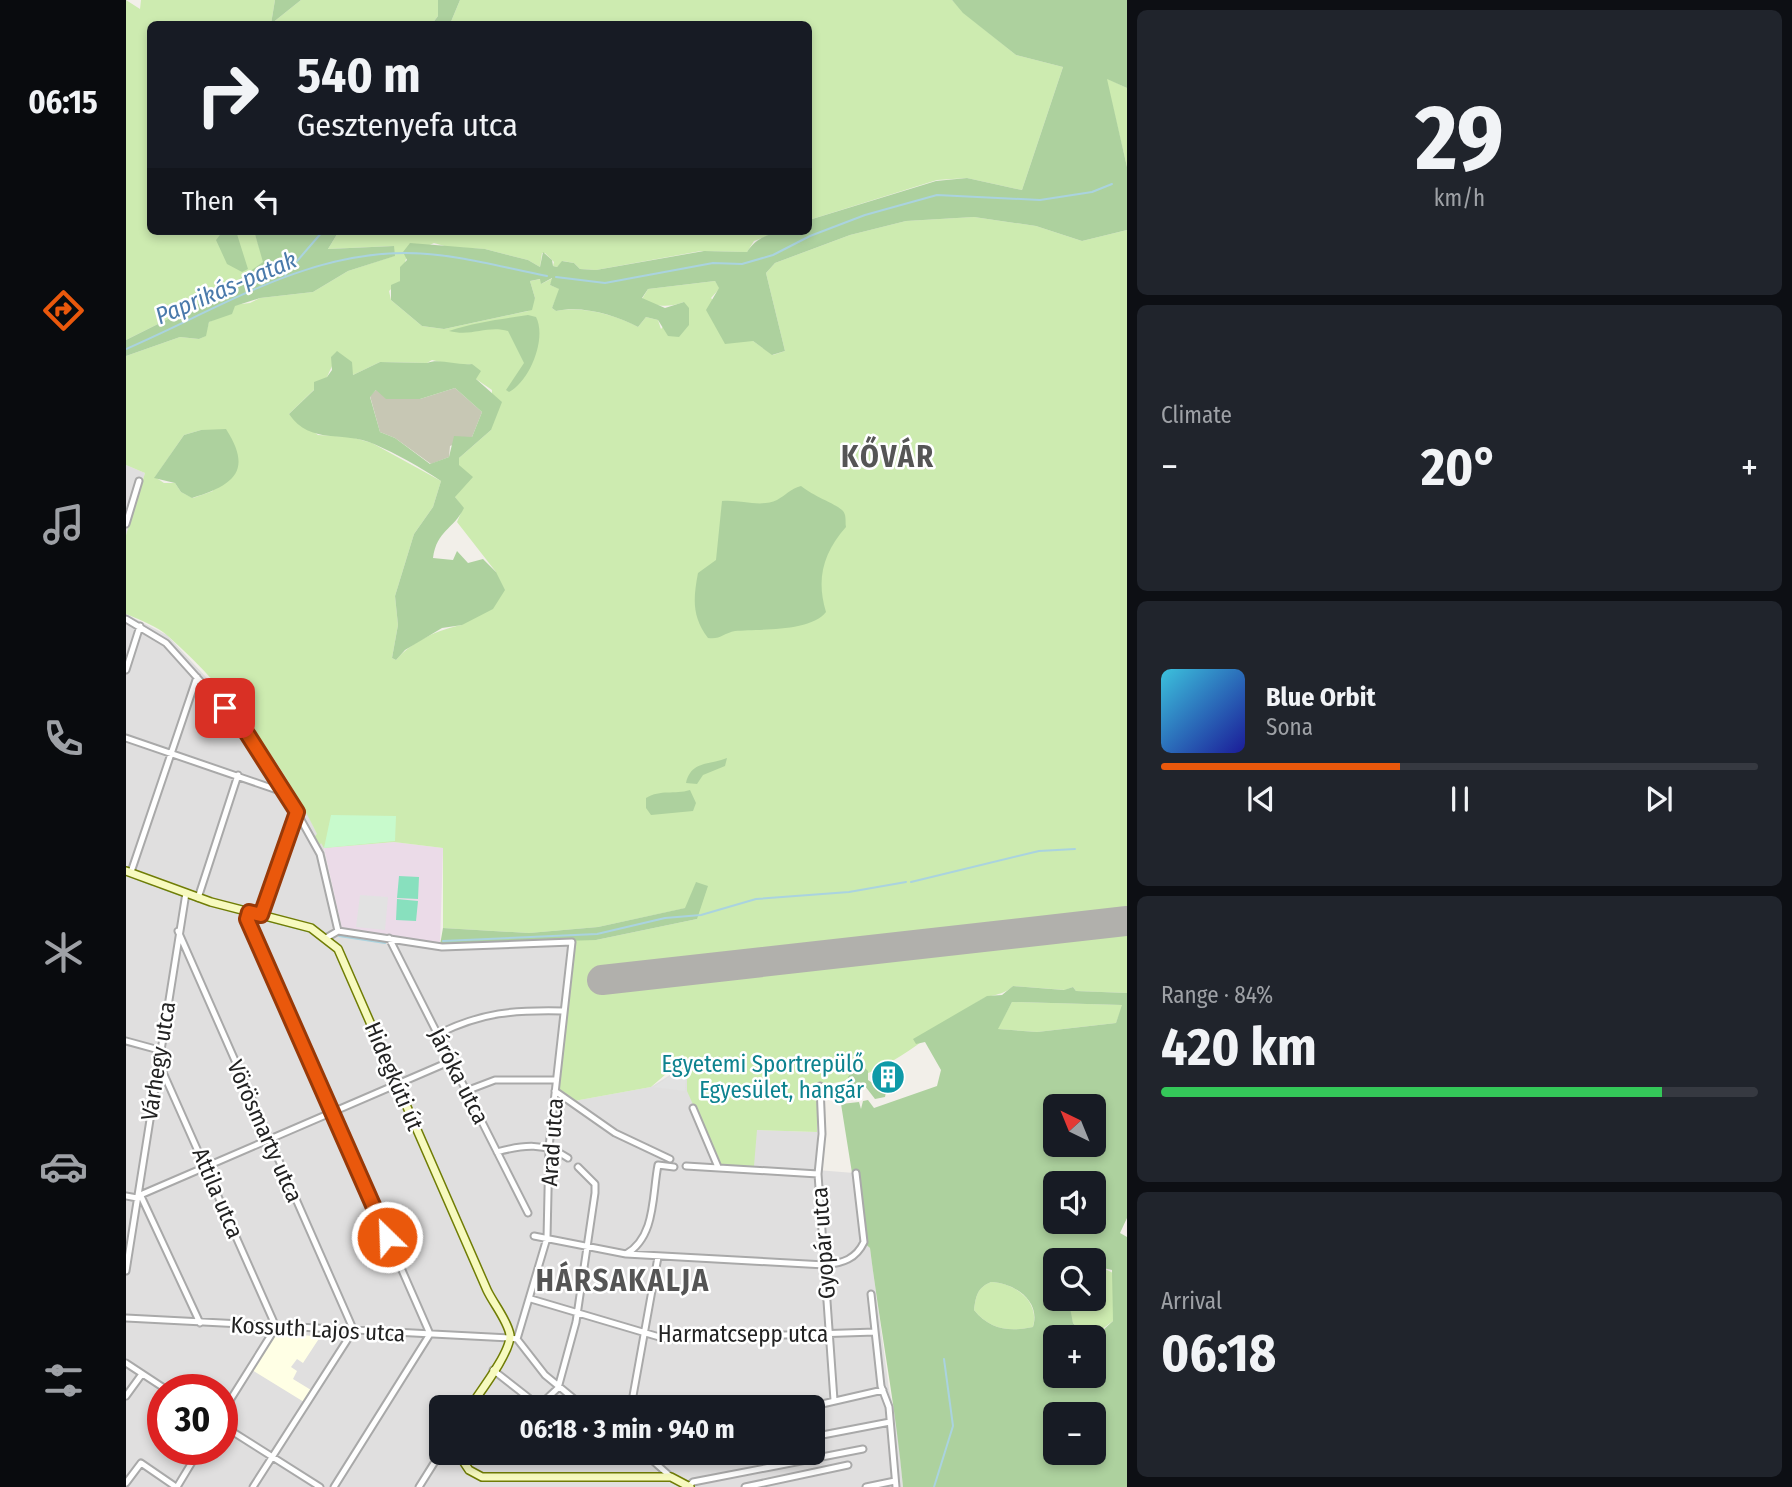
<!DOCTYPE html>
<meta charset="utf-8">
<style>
:root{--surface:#171b24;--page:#20242c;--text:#f1f3f6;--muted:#9ea1a6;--line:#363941;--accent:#ea580c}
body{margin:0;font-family:"Fira Sans Condensed",sans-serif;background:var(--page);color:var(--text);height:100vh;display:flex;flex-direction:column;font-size:26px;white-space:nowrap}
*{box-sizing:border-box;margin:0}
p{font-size:23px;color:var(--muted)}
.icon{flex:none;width:38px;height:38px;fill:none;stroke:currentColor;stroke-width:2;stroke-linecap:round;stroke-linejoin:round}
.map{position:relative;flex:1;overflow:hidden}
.side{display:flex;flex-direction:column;gap:10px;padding:10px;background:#0d0f14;width:665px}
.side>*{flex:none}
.guide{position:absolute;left:21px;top:21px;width:665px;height:214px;border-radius:10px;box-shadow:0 4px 10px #0003;background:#171b24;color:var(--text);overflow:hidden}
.needle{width:46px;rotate:317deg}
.fabs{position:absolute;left:917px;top:1094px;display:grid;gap:14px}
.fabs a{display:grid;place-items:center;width:63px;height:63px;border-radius:10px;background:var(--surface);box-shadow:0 4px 10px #0003;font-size:35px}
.speed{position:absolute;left:21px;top:1374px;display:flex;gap:14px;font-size:35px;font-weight:700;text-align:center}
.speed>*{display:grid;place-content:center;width:91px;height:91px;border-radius:50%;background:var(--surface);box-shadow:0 4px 10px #0003;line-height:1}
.speed .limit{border:10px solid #d22;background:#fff;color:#111}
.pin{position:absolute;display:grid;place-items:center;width:60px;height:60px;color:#fff;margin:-30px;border-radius:14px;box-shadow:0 4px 10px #0006}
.me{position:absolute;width:77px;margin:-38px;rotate:336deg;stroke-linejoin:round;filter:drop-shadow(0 0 5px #0008)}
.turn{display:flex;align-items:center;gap:24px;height:147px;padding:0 35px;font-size:32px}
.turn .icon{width:91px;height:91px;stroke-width:2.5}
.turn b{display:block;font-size:49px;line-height:60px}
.then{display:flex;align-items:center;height:66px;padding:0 35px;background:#0003;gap:14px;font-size:26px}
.big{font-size:52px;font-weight:700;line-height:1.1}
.side .widget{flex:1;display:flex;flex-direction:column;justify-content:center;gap:10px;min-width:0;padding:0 24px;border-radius:10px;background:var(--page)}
.side .dial{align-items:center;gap:0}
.dial b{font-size:91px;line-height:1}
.song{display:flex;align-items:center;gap:21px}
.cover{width:84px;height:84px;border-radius:10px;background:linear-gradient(135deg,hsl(190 70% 55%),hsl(240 70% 35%))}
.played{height:7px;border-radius:4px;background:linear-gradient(90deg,var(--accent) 40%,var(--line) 40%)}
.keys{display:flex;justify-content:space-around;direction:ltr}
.heat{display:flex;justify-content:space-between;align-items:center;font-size:38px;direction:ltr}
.charge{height:10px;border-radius:5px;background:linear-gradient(90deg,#34c759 84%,var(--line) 0)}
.trip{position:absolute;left:303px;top:1395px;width:396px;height:70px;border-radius:10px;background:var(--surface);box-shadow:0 4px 10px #0003;font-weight:700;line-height:70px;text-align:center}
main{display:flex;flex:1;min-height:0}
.dock{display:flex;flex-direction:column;width:126px;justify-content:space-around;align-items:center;background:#090b0e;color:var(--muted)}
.dock .icon{width:49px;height:49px}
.dock .active{color:var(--accent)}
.dock b{font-size:32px;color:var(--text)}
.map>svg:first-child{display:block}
.residential{fill:#e0dfdf;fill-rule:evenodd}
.industrial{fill:#ebdbe8}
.education{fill:#ffffe5}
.construction{fill:#c7c7b4}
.grass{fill:#cdebb0;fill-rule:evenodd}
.forest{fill:#add19e;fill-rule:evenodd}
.park{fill:#c8facc}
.pitch{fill:#88e0be}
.parking{fill:#e2e2e2}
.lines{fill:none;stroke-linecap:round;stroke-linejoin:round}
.stream{stroke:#aad3df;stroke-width:2}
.runway{stroke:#b1b0ac;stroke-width:30}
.street-casing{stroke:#a9a9a9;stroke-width:9}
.secondary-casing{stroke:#707d05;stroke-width:10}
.street{stroke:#fff;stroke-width:5}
.secondary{stroke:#f7fabf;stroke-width:7}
.route-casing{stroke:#983908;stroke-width:18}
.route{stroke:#ea580c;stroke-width:12}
.labels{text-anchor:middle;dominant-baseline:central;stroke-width:5;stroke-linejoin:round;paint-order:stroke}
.street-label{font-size:23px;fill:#222;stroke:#fff}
.culture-label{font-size:23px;fill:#0d838f;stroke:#fff;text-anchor:end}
.water-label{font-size:24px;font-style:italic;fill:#4a7aab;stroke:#fff}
.district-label{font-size:30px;font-weight:bold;letter-spacing:2px;fill:#555;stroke:#fff}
</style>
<main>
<nav class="dock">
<b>06:15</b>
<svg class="icon active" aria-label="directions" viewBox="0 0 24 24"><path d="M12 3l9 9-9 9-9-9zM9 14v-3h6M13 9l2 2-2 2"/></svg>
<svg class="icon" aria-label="music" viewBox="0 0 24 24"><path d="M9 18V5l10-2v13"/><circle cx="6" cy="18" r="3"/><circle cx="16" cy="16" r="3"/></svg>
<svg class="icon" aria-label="phone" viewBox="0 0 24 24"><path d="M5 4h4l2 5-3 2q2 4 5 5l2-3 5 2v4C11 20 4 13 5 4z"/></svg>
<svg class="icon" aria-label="climate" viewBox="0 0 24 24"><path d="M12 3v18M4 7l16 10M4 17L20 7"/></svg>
<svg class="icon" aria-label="car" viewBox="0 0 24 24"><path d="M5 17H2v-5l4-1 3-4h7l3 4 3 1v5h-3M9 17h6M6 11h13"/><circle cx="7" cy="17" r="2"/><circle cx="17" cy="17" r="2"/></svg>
<svg class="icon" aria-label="filters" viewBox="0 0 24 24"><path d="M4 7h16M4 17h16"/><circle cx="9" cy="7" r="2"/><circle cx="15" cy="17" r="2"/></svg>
</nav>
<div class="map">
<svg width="1001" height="1487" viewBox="0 0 1001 1487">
<rect width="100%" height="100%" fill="#f2efe9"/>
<!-- residential -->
<path class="residential" d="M 0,465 L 19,473 L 0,535 Z
M 0,614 L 41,635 L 117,717 L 148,760 L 176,803 L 198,848 L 216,929 L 314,945 L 448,940 L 448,1101 L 525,1087 L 550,1071 L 630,1130 L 691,1132 L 691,1170 L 728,1173 L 737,1242 L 744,1248 L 763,1389 L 771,1422 L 777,1487 L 0,1487 ZM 37,1390 L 96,1390 L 96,1449 L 37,1449 ZM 315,1407 L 686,1407 L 686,1452 L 315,1452 Z"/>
<!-- industrial -->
<path class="industrial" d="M 268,842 L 317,848 L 314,945 L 216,929 L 198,848 Z"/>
<!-- education -->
<path class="education" d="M 151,1332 L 194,1337 L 177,1363 L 171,1359 L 165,1367 L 171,1371 L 167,1379 L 185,1390 L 178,1402 L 126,1370 Z"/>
<!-- construction -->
<path class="construction" d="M 329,388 L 356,412 L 346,437 L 324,446 L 323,457 L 305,464 L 269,438 L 254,432 L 244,396 L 251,389 L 294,399 Z"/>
<!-- grass -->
<path class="grass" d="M 0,0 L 14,9 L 15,0 L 149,0 L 145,24 L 175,0 L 312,0 L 312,16 L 306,24 L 24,24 L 24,231 L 128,231 L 138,262 L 94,293 L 0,340 Z
M 334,0 L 826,0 L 838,13 L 890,55 L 937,67 L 896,190 L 841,178 L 811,180 L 683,220 L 682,24 L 324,24 Z
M 980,78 L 1001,88 L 1001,167 Z
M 848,217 L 910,226 L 956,241 L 1001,230 L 1001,993 L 950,991 L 947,987 L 939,990 L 887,986 C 876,997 865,993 853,1001 C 799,1035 759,1081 691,1085 L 691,1132 L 631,1130 L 628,1166 L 594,1165 L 561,1091 L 561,1077 L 550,1071 L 540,1074 L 525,1087 L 448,1101 L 431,1090 L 448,940 L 470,940 L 571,919 L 570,883 L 560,908 L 472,927 L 403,933 L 317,928 L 317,848 L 268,842 L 198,848 L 195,843 L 193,847 L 187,838 L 191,834 C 156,762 103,690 43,637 C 31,626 14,620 0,614 L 0,535 L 19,473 L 0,465 L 0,356 L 54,337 L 73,339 L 79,336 L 83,322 L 101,313 L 107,305 L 124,303 L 134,298 L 187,292 L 222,271 L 268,256 L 268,246 L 202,249 L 213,231 L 654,231 L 628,241 L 621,252 L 575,251 L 470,270 L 454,269 L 448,263 L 437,261 L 431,267 L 427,266 L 428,262 L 419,253 L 416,253 L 414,267 L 402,260 L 359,249 L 322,247 L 308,243 L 281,255 L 274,281 L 263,291 L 265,300 L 296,326 L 318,329 L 402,311 L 409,298 L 404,281 L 415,279 L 415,284 L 427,278 L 424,285 L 434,289 L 426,308 L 430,311 C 455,306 489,314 512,327 L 520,317 L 532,320 L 535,329 L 558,302 C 540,308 532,307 516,299 L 522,289 L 589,281 L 594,288 L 585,298 L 627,341 L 647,355 L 659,351 L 640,273 L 649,263 L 724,235 L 780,221 ZM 306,360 L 331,366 L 346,364 L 350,379 L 366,390 L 365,430 L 333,458 L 329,497 L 337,508 L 331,522 L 370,572 L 336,625 C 313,629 285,642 270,660 L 266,658 L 272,625 L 269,596 L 288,534 L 307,507 L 315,481 L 246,443 L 225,437 L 192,435 L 163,414 L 201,377 L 207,364 L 225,370 L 227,375 L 254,362 L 301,363 ZM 75,430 L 87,491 L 67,498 L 55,492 L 49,483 L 38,483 L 29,477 L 58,435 Z
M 886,1002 L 997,1005 L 990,1023 L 911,1032 L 871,1029 Z
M 977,1268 L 989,1274 L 987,1321 L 971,1333 L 953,1330 L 947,1323 L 941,1301 L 942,1299 L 968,1298 L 968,1271 Z
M 865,1282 C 889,1283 914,1301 907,1327 C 884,1332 864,1330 848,1310 C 850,1296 851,1288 865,1282 Z"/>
<!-- forest -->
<path class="forest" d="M 149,0 L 175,0 L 145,24 Z
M 312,0 L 334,0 L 324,24 L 306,24 L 312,16 Z
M 826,0 L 1001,0 L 1001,88 L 981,79 L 1001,167 L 1001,230 L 956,241 L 910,226 L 848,217 L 780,221 L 724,235 L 649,263 L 640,273 L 659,351 L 646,355 L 627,341 L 599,344 L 580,310 L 593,288 L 589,281 L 522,289 L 516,298 L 539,308 L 558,302 L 563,308 L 563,325 L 553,337 L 542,336 L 532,320 L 520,317 L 512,327 C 490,315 455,305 430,311 L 426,308 L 433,289 L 424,285 L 426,278 L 415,284 L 414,279 L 404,281 L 409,298 L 406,310 L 318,329 L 296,326 L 265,300 L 265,285 L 274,281 L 274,267 L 281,260 L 277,252 L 284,243 L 359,249 L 402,260 L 414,267 L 417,252 L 426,260 L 427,266 L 431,267 L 436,261 L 448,263 L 454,269 L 470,270 L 578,251 L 621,252 C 635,230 659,231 682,231 L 683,220 L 810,181 L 841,178 L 896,190 L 937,67 L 890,55 L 837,13 Z
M 97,231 L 110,231 L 122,269 L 116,272 L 101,264 L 90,240 Z
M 128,231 L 213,231 L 202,249 L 268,246 L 269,256 L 222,271 L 187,292 L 134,298 L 109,306 L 106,314 L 83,322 L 80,336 L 73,339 L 54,337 L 0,356 L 0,340 L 94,293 L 137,262 Z
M 402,315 L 410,317 C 421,338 404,381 383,392 L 380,390 L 398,363 L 382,331 C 361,325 346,337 323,331 C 350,322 376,319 402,315 Z
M 211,351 L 226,362 L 227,375 L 254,362 L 301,363 C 313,358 332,366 346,364 L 355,371 L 350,379 L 376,402 L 365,430 L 333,458 L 333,465 L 347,477 L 329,497 L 338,508 C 327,530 311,530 307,558 L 327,560 L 331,551 L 342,563 L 357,559 L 370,572 L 379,590 L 367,609 L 336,625 L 316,628 L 279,650 L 270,660 L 266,658 L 272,625 L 269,596 L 288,534 L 307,507 L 315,481 C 294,467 271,454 248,444 C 217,430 185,446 163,414 L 188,390 L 188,382 L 201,377 L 206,370 L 205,357 ZM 329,388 L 356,412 L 346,437 L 328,436 L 323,457 L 304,464 L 269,438 L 254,432 L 244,397 L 250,390 L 260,399 L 294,399 Z
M 100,429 C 127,471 108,485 66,498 L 55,492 L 49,483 L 28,478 L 58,435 L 75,430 Z
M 675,486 C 687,496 708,503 716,510 C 721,514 719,522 720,527 C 697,553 690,579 700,612 C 685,632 632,629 609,631 C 598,633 594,640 582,638 C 566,617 567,599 572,573 L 590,560 L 596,501 C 614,499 634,508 651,500 C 660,495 664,489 675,486 Z
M 601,758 L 599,766 L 577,775 L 571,784 L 560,783 C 565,760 585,765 601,758 Z
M 564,790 L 570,803 L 567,811 L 525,815 L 520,808 L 520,798 C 535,789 548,795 564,790 Z
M 570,882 L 582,886 L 571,919 L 470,940 L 314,945 L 317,928 L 403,933 L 472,927 L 559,908 Z
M 887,986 L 938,990 L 947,987 L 950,991 L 1001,993 L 1001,1218 L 994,1233 L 1001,1237 L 1001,1487 L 777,1487 C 770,1407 754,1329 744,1248 L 737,1242 L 715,1104 L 733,1102 L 735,1109 L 737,1101 L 742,1100 L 748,1108 L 811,1086 L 815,1070 L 799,1042 L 790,1044 L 787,1039 L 861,996 L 876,995 ZM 886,1002 L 996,1005 L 990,1023 L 911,1032 L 872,1029 ZM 929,1106 L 968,1106 L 968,1144 L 929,1144 ZM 929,1183 L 968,1183 L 968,1222 L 929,1222 ZM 929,1260 L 968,1260 L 968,1271 L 977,1268 L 986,1270 L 987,1321 L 976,1331 L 953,1330 L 947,1323 L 942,1298 L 929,1298 ZM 865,1282 C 889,1283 915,1301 907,1327 C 884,1332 864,1330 848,1310 C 850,1296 851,1288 865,1282 ZM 929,1337 L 968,1337 L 968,1376 L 929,1376 ZM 929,1414 L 968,1414 L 968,1452 L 929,1452 Z
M 730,1065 L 736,1065 L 742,1071 L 742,1080 L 760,1092 L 759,1097 L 749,1099 L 739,1086 L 735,1086 L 732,1095 L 721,1090 L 722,1077 Z"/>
<!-- park -->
<path class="park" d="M 205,815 L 270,816 L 269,841 L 198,848 Z"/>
<!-- pitch -->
<path class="pitch" d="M 273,876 L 293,877 L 292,899 L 271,898 Z
M 271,899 L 292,901 L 290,921 L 270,920 Z"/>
<!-- parking -->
<path class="parking" d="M 234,895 L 262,897 L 259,930 L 230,927 Z
M 549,1073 L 560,1078 L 559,1091 L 528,1087 Z"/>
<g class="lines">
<!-- stream -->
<path class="stream" d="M 159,275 L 197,231
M 430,277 L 479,283 L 587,263 L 616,264 L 647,255 L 684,236 L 739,215 L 811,195 L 914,200 L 966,192 L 986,184
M 0,349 C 91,310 177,253 279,253 C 327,253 375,267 421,276
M 4,876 L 26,885
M 785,882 L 913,851 L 949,849
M 35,888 L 57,896
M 62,898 L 110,912
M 139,920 L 185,932
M 213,936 L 259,943
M 317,941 L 471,934 L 539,918 L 575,915 L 630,899 L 723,892 L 780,882
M 808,1487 L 827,1426 L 818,1359"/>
<!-- runway -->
<path class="runway" d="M 476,980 L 1001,921"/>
<!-- street casing -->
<g class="street-casing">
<path id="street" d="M 0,524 L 13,481
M 0,619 L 40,643 L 120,732 L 160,793 L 194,854 L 212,931
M 0,670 L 14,626
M 0,738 L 160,793
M 5,872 L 71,677
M 72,898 L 112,775
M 123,912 L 122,919 L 304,1334
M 135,915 L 171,813
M 52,931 L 228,1331
M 200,938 L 212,931 L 316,947 L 446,942 L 423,1147 L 421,1238 L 391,1339
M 263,938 L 402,1213
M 312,1034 C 357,1012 387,1010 437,1011
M 0,1041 L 33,1050
M 32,1061 L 150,1327
M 694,1086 L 696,1134 L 692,1174 L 708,1400
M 340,1091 L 369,1080 L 430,1080
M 429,1091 L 489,1133 L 544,1159
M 567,1108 L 592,1167
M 371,1152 C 396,1145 420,1142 442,1158
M 560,1166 L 692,1174
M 14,1194 L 74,1323
M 0,1196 L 11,1198
M 12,1196 L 325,1061
M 408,1236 L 500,1254 L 699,1265 C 717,1263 730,1259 738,1242 L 730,1173
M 500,1254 C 530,1237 526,1195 532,1165 L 548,1167
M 0,1271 L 60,893
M 745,1294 L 755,1386 L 763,1407 L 770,1487
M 405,1299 L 540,1339 L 749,1332
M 0,1318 L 384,1338 L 391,1339 L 419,1375 L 458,1407
M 0,1363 L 41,1390
M 367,1370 L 408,1402 L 417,1402 L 432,1388 L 450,1322 L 469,1193 L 469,1184 L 452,1167
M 0,1396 L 16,1374
M 505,1407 L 532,1257
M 683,1407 L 757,1390
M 96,1413 L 150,1327
M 96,1425 L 194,1487
M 686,1437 L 764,1422
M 517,1452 L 545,1477
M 531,1464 L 538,1457 L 555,1452
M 0,1483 L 15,1463 L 50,1487
M 563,1486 L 567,1482 L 737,1449
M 51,1487 L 74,1449
M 127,1487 L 227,1331
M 208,1487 L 304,1334
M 293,1487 L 315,1452
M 619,1487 L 722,1465
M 740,1487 L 769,1481"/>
</g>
<!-- secondary casing -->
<g class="secondary-casing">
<path id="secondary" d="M 0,871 L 85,902 L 185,928 L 212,949 L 361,1290 C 367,1303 382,1321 384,1335 C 385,1352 354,1392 344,1407
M 331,1452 L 343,1470 L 356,1477 L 545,1477 L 564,1487"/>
</g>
<!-- street -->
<use href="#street" class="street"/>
<!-- secondary -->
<use href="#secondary" class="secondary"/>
</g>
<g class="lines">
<!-- route casing -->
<g class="route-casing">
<path id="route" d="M 99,708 L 120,732 L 171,812 L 135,915 L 123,912 L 121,919 L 261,1237"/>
</g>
<!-- route -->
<use href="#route" class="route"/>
</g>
<!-- icons -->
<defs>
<g id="building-disc" transform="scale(1.75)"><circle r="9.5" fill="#0f9aa8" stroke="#fff"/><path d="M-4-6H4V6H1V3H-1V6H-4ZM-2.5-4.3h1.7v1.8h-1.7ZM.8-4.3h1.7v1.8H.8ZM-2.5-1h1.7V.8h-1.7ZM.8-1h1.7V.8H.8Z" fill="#fff"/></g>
</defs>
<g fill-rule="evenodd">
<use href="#building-disc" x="762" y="1077"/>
</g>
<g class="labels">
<!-- street labels -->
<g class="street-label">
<text transform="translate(32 1061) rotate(-81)">Várhegy utca</text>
<text transform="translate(268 1076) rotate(67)">Hidegkúti út</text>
<text transform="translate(333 1076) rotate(63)">Járóka utca</text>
<text transform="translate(139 1131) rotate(66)">Vörösmarty utca</text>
<text transform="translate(426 1142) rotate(-86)">Arad utca</text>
<text transform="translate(92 1193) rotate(67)">Attila utca</text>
<text transform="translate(697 1243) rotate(-94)">Gyopár utca</text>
<text transform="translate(192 1329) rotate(3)">Kossuth Lajos utca</text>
<text x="617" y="1334">Harmatcsepp utca</text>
</g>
<!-- culture labels -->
<g class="culture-label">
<text x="738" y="1064">Egyetemi Sportrepülő<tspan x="738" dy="26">Egyesület, hangár</tspan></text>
</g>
<!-- water labels -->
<g class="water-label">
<text transform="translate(100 288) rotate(-23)">Paprikás-patak</text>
</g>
<!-- district labels -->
<g class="district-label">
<text x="762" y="457">KŐVÁR</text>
<text x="497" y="1281">HÁRSAKALJA</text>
</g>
</g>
</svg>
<div class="fabs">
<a><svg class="needle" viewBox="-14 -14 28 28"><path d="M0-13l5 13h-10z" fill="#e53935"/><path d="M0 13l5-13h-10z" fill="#9ea1a6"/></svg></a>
<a><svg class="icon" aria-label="sound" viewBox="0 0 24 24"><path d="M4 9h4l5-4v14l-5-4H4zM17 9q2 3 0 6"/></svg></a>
<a><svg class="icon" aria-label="search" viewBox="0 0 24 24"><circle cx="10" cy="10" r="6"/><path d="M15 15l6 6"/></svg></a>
<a>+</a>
<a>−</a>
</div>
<div class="speed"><div class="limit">30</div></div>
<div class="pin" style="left:99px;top:708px;background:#d93025"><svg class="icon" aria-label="arrive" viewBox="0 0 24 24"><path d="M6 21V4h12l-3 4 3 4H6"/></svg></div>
<svg class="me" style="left:261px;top:1237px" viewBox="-20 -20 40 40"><circle r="17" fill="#ea580c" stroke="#fff" stroke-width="3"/><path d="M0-11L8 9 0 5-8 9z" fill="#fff"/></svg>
<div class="trip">06:18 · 3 min · 940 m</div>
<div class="guide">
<div class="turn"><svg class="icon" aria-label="right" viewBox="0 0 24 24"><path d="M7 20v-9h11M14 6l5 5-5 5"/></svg><div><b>540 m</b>Gesztenyefa utca</div></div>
<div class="then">Then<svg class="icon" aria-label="left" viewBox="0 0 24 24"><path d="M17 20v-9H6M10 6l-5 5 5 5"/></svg></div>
</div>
</div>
<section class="side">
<div class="widget dial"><b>29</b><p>km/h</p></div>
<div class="widget"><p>Climate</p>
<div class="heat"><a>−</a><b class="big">20°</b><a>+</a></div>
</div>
<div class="widget">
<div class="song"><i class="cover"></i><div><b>Blue Orbit</b><p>Sona</p></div></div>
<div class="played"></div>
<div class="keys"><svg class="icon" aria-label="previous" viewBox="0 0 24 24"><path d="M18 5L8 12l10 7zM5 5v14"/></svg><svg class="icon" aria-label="pause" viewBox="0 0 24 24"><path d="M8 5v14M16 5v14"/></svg><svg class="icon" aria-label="next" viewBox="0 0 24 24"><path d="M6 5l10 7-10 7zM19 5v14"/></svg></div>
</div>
<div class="widget"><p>Range · 84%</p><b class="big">420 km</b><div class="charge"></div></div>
<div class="widget"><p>Arrival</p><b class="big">06:18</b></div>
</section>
</main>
